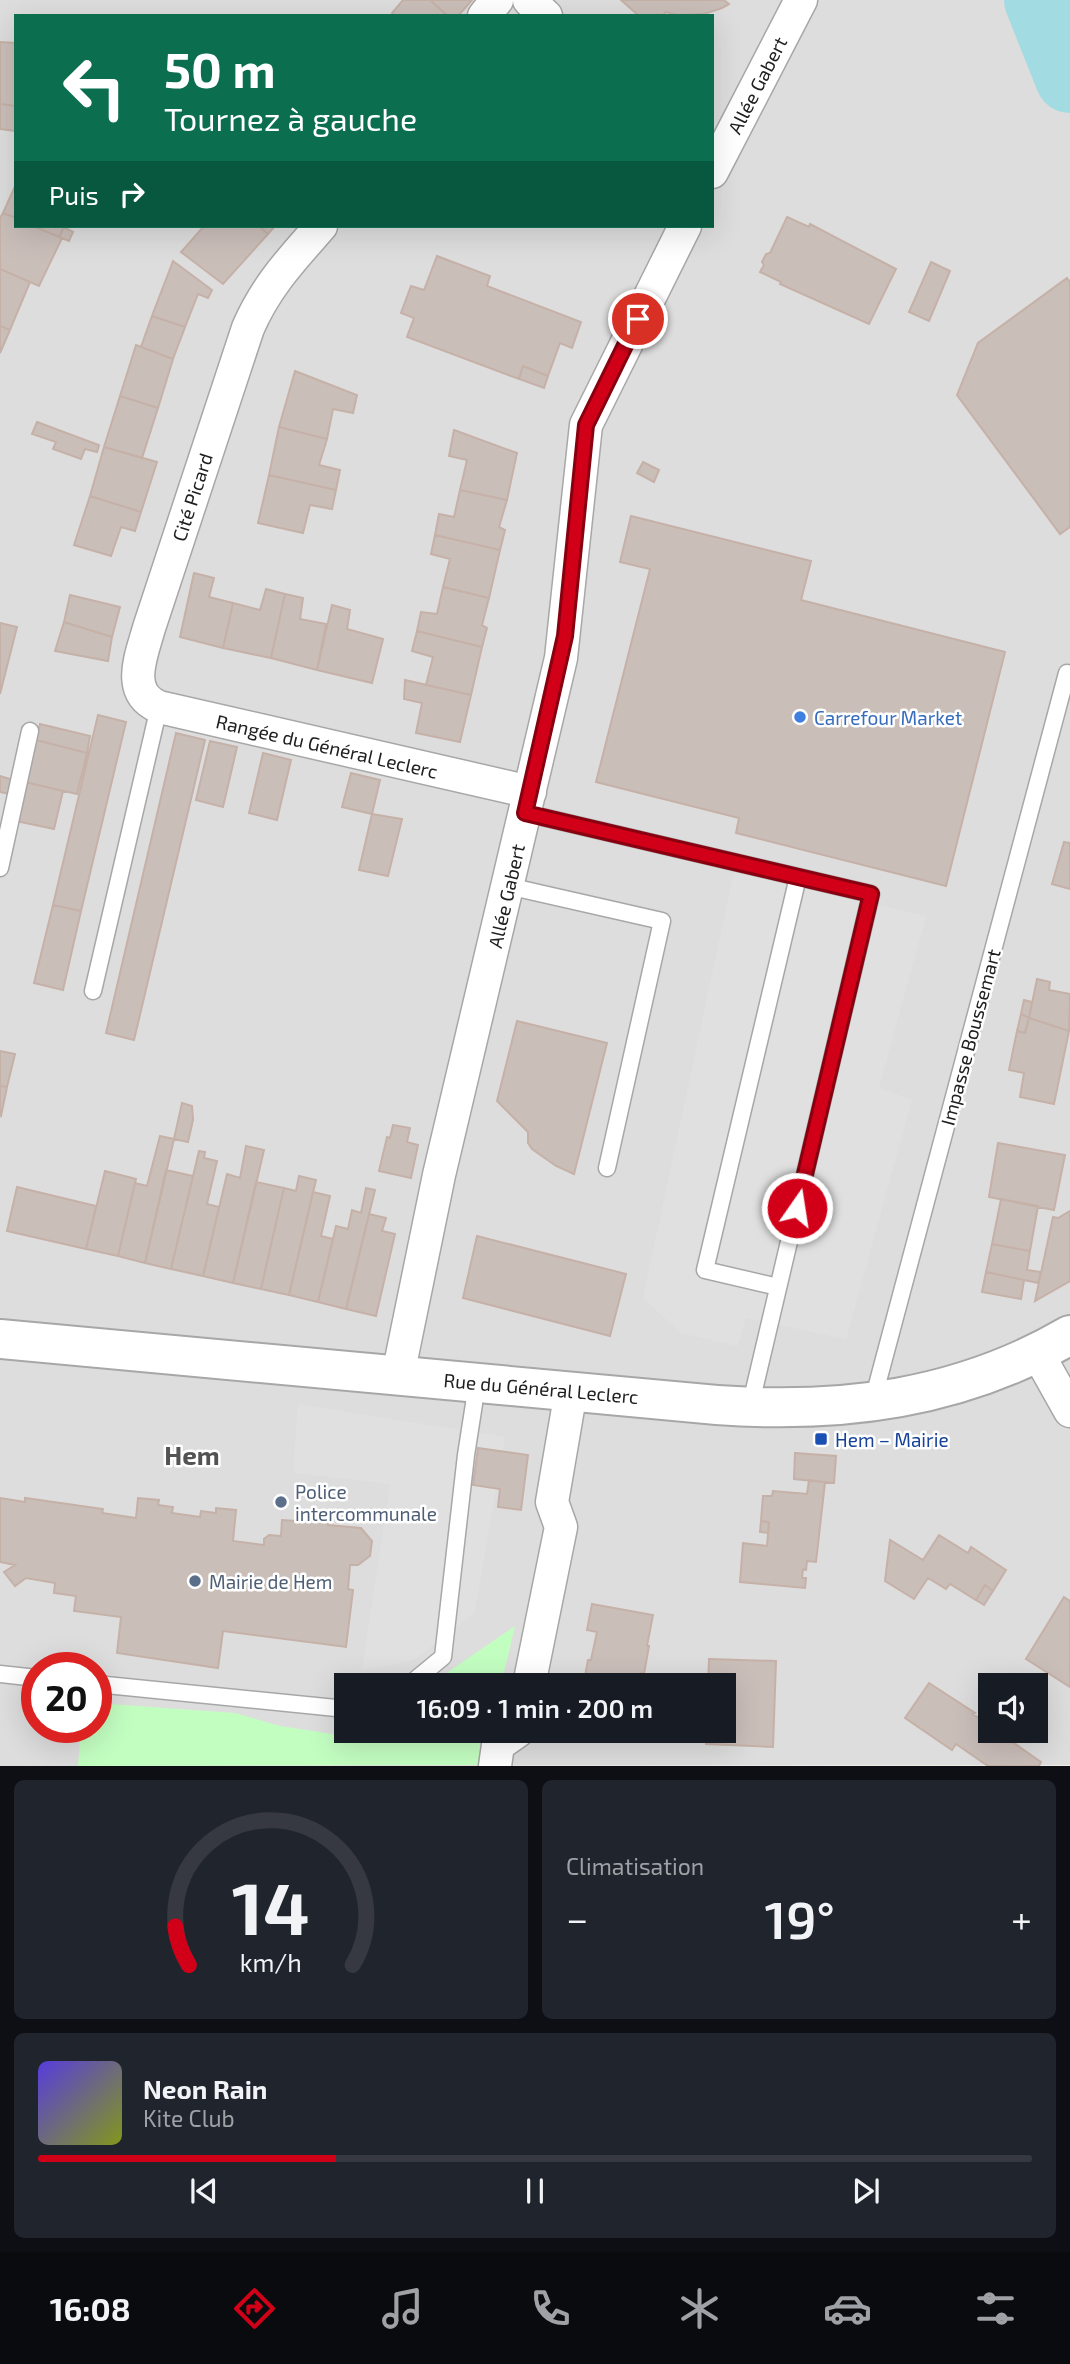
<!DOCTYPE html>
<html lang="fr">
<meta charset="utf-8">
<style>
:root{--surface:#171b24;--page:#20242c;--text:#f1f3f6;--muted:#9ea1a6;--line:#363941;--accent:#d10018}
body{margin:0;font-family:"Exo 2",sans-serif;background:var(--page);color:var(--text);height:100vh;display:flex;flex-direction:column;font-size:26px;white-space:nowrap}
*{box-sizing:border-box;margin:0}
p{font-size:23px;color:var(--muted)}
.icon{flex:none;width:38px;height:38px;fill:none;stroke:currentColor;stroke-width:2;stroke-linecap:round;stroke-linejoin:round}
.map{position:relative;height:1766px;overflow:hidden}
.side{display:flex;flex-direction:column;gap:14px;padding:14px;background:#0d0f14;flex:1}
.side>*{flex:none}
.banner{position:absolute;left:14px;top:14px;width:700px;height:214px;border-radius:0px;box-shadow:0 7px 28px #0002;background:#0b6e4f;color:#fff;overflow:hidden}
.buttons{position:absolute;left:978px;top:1673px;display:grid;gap:14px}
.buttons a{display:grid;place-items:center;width:70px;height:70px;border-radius:0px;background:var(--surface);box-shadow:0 7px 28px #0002;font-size:35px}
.speed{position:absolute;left:21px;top:1652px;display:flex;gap:14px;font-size:35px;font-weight:700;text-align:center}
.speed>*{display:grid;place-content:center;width:91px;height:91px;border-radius:50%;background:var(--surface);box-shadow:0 7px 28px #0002;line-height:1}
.speed .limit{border:10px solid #d22;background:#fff;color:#111}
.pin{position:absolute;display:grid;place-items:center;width:60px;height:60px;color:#fff;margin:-30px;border:4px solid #fff;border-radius:50%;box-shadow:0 2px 7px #0007}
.me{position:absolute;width:77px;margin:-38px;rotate:13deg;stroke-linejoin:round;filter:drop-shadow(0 0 5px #0008)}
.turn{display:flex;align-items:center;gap:24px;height:147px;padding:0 35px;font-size:32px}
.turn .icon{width:91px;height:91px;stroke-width:2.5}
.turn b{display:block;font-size:49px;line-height:60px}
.then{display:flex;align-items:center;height:66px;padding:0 35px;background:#0003;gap:14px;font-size:26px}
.big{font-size:52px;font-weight:600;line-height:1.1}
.side .widget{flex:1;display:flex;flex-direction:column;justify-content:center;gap:10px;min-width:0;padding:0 24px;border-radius:10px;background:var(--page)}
.side .dial{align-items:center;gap:0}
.dial svg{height:182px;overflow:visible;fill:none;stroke:var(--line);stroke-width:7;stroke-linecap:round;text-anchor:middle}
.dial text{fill:var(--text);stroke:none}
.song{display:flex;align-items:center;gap:21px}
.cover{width:84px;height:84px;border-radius:10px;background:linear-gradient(135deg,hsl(250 70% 55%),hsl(70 70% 35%))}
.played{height:7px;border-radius:4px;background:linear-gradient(90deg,var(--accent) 30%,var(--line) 30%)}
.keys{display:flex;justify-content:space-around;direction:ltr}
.heat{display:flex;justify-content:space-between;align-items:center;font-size:38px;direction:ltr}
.side .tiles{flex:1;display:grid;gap:14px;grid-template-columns:1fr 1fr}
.widget:last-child{grid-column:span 2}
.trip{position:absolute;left:334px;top:1673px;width:402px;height:70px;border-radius:0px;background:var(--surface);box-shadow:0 7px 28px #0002;font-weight:600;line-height:70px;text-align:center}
.dock{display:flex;height:112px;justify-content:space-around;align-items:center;background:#090b0e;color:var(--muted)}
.dock .icon{width:49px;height:49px}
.dock .active{color:var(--accent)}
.dock b{font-size:32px;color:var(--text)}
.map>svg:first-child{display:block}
.residential{fill:#dedddd;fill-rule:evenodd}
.forest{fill:#b0d498}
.park{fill:#c3fec1}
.parking{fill:#e0e0e0}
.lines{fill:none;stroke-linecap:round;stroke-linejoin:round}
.river{stroke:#a3dbe2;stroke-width:70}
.building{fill:#cabeb9;stroke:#c5b1a7;stroke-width:2}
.service-casing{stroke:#a7a7a7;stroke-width:19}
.minor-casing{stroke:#a7a7a7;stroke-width:35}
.tertiary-casing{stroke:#a7a7a7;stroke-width:42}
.service{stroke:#fff;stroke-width:16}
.minor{stroke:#fff;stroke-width:32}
.tertiary{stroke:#fff;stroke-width:38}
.route-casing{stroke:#880010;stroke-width:18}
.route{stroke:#d10018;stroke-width:12}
.shop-dot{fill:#3f7fe0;stroke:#fff;stroke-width:2.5}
.transit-dot{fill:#1a4fb4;stroke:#fff;stroke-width:2.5}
.service-dot{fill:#5c6f8a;stroke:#fff;stroke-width:2.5}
.labels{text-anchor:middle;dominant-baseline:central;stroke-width:5;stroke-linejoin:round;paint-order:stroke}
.street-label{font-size:19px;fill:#202020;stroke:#fff}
.shop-label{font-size:19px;fill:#366cbe;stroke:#fff;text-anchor:start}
.transit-label{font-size:19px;fill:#164399;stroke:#fff;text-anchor:start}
.service-label{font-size:19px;fill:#4e5e75;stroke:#fff;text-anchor:start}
.district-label{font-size:26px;font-weight:bold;fill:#535353;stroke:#fff}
</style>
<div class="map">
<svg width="1070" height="1766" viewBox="0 0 1070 1766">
<rect width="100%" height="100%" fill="#f2ece6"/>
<!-- residential -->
<path class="residential" d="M 0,0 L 1017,0 L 1070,102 L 1070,1765 L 0,1766 ZM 16,16 L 712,16 L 712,226 L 16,226 ZM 37,1668 L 96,1668 L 96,1727 L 37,1727 ZM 346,1685 L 724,1685 L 724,1731 L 346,1731 ZM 990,1685 L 1036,1685 L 1036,1731 L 990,1731 Z"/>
<!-- forest -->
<path class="forest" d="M 1017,0 L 1070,0 L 1070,102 Z"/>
<!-- park -->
<path class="park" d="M 515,1626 L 501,1685 L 429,1685 Z
M 96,1703 L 235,1713 L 280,1726 L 352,1737 L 362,1731 L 491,1731 L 483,1765 L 78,1766 L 81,1727 L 96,1727 Z"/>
<!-- parking -->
<path class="parking" d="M 734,871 L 926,916 L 879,1088 L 912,1100 L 846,1339 L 746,1318 L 738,1346 L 681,1333 L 643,1298 Z
M 298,1404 L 505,1437 L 475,1612 L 414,1660 L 362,1670 L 390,1484 L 293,1473 Z"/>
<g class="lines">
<!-- river -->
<path class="river" d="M 1039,0 L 1070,78"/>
</g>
<!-- building -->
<path class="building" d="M 403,0 L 430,0 L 448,16 L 396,16 L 392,13 Z
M 430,0 L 472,0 L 458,16 L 448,16 Z
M 621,0 L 724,0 L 729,4 L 722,8 L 704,14 L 678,15 L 666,12 L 662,16 L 639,16 Z
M 0,42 L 16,43 L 16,106 L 0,104 Z
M 0,104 L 16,106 L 16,131 L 0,129 Z
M 16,184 L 16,218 L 3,213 Z
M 3,213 L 16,218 L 16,226 L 33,226 L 62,238 L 39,286 L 0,269 L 0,218 Z
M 787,217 L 809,227 L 810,224 L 896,269 L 869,324 L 780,284 L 781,282 L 760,272 L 764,265 L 762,262 L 766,254 L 770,253 Z
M 33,226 L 61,226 L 64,227 L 59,237 Z
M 204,226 L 259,226 L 268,234 L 223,284 L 181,252 Z
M 259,226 L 275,226 L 268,234 Z
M 64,227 L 73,232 L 69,241 L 59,237 Z
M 437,256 L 490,276 L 487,286 L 581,322 L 572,348 L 560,343 L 548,376 L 523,366 L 519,379 L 407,337 L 414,318 L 401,313 L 411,286 L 424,290 Z
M 173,261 L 212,290 L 208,298 L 198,294 L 185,327 L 152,316 Z
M 931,262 L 950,271 L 929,321 L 909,312 Z
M 0,269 L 30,282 L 10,330 L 0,326 Z
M 1067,278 L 1070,282 L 1070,527 L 1060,534 L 957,395 L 978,343 Z
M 152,316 L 185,327 L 173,359 L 141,347 Z
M 0,326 L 10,330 L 0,353 Z
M 136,345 L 173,359 L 158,408 L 120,396 Z
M 523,366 L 548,376 L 544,388 L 519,379 Z
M 295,371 L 357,395 L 353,413 L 333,409 L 327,439 L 279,427 Z
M 120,396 L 158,408 L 142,458 L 104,447 Z
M 37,422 L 99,445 L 97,452 L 85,449 L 81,459 L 53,449 L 56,442 L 32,434 Z
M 279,427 L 327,439 L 319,465 L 340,470 L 336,490 L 269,475 Z
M 454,430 L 517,453 L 507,500 L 460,490 L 467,460 L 449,456 Z
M 104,447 L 157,462 L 141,512 L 90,496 Z
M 643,462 L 659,470 L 654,482 L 637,473 Z
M 269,475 L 336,490 L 332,509 L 310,505 L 303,533 L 258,523 Z
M 460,490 L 507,500 L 499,527 L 505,530 L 500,550 L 435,535 L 439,514 L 454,517 Z
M 90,496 L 141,512 L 135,531 L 121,527 L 111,556 L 74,545 Z
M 631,516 L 811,561 L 801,600 L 1005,652 L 946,886 L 736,833 L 739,818 L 596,782 L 650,569 L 620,562 Z
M 435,535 L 500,550 L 489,598 L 443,587 L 450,559 L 431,554 Z
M 194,573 L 214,578 L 209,597 L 233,603 L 223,648 L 180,637 Z
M 443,587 L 489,598 L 482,625 L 487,628 L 482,647 L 417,631 L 421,612 L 437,614 Z
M 266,589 L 285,594 L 271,658 L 223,648 L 233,603 L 260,610 Z
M 285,594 L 303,598 L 300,619 L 326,624 L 317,670 L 271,658 Z
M 70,595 L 120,607 L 112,637 L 64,622 Z
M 332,605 L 350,610 L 347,629 L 383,639 L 372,683 L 317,670 Z
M 64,622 L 112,637 L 108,661 L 55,651 Z
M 0,623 L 17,627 L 0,694 Z
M 417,631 L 482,647 L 471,695 L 426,685 L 433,657 L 412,651 Z
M 405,680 L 471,695 L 460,742 L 416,733 L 422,703 L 404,699 Z
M 98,715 L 126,722 L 81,911 L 53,905 Z
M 40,724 L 90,736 L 87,753 L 36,740 Z
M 176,733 L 205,740 L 134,1040 L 106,1033 Z
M 36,740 L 87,753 L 77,794 L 25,782 Z
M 210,741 L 237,747 L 223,807 L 196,800 Z
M 263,753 L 291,760 L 277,820 L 249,813 Z
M 351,773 L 380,780 L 372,814 L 342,807 Z
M 0,776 L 13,780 L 10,794 L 0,792 Z
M 25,782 L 63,791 L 54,829 L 16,821 Z
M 372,814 L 402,819 L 388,876 L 359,870 Z
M 1064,842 L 1070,843 L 1070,889 L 1052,884 Z
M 53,905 L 81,911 L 63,990 L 34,983 Z
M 1037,979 L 1050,982 L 1049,990 L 1070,994 L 1069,1031 L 1029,1018 Z
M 1024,1000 L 1032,1002 L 1029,1018 L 1021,1014 Z
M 1021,1014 L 1029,1018 L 1025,1033 L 1017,1031 Z
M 1029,1018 L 1069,1031 L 1054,1104 L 1020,1097 L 1024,1073 L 1009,1070 L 1017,1031 L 1025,1033 Z
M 517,1021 L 607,1043 L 574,1174 L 556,1166 L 532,1149 L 528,1143 L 528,1132 L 497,1101 Z
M 0,1051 L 15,1054 L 7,1087 L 0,1086 Z
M 0,1086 L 7,1087 L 1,1116 L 0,1115 Z
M 182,1103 L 192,1106 L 193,1120 L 188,1142 L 174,1139 Z
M 393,1125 L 410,1128 L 407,1142 L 418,1145 L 411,1178 L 379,1171 L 387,1137 L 390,1138 Z
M 160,1136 L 174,1139 L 145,1263 L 118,1256 L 135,1183 L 147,1186 Z
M 998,1143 L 1065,1155 L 1054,1210 L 989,1197 Z
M 246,1146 L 264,1150 L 233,1283 L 203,1276 L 227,1174 L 240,1178 Z
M 199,1151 L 205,1152 L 204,1158 L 217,1161 L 207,1204 L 219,1207 L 203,1276 L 171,1269 Z
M 166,1170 L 193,1176 L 171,1269 L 145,1263 Z
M 105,1171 L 136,1179 L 118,1256 L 86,1249 Z
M 299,1176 L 316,1180 L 289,1295 L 261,1289 L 284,1188 L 296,1191 Z
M 256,1182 L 284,1188 L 261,1289 L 233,1283 Z
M 17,1187 L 96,1206 L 86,1249 L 7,1231 Z
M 366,1188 L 375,1190 L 346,1309 L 318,1302 L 336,1226 L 348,1229 L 352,1210 L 361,1213 Z
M 313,1192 L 330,1196 L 321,1236 L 333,1239 L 318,1302 L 289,1295 Z
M 1001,1199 L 1038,1206 L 1030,1251 L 992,1244 Z
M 1070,1211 L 1070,1281 L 1035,1301 L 1053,1217 L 1058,1218 Z
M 369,1214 L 386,1218 L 382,1231 L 395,1234 L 376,1316 L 346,1309 Z
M 477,1236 L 626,1274 L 610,1336 L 463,1298 Z
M 992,1244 L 1030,1251 L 1027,1270 L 1041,1272 L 1038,1283 L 986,1272 Z
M 986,1272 L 1024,1280 L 1021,1299 L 982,1292 Z
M 478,1448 L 528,1455 L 521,1510 L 498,1507 L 500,1489 L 473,1485 Z
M 795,1453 L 836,1456 L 834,1483 L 794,1479 Z
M 809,1480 L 825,1482 L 816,1562 L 807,1561 L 806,1570 L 803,1569 L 802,1578 L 806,1578 L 805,1588 L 740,1582 L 743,1543 L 767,1546 L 769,1522 L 761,1521 L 763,1496 L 772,1496 L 773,1491 L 807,1494 Z
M 0,1498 L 25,1502 L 25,1498 L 103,1509 L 102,1513 L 136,1518 L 138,1498 L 159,1500 L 158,1505 L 173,1507 L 172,1513 L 200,1517 L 201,1511 L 216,1513 L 216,1508 L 236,1510 L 233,1541 L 264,1545 L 264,1539 L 269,1535 L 281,1536 L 282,1520 L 297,1521 L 296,1517 L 314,1510 L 328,1520 L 328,1525 L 361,1528 L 372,1541 L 370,1556 L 358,1565 L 350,1565 L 348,1589 L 353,1590 L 346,1647 L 223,1631 L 218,1668 L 117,1653 L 121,1617 L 74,1611 L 76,1596 L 54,1593 L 55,1583 L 26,1578 L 15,1586 L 4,1572 L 15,1565 L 0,1562 Z
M 761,1521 L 769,1522 L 768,1533 L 760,1532 Z
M 939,1535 L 968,1553 L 971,1547 L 1006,1570 L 993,1591 L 985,1585 L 976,1600 L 950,1584 L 946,1589 L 928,1578 L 914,1599 L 885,1581 L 890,1540 L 923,1560 Z
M 985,1585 L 993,1591 L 984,1605 L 976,1600 Z
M 1064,1597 L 1070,1601 L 1070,1687 L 1026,1659 Z
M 592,1604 L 653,1615 L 647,1646 L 649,1646 L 644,1674 L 641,1673 L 639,1685 L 588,1685 L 589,1682 L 584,1681 L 588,1660 L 591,1660 L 597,1632 L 587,1630 Z
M 709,1659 L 776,1661 L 773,1747 L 706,1744 L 706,1731 L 724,1731 L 724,1685 L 708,1685 Z
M 929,1683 L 975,1713 L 973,1714 L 990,1726 L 990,1731 L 997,1731 L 1041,1762 L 1039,1766 L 988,1766 L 956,1744 L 952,1750 L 905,1718 Z"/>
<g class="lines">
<!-- service casing -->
<g class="service-casing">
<path id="service" d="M 525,813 L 871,894 L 750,1407
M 0,868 L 30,731
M 508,886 L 662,921 L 607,1168
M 93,991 L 159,707
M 778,1287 L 705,1270 L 798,877
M 873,1400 L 1067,673
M 0,1674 L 37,1678
M 96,1684 L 346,1709
M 409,1685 L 443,1657 L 466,1455 L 474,1404 L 475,1383"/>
</g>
<!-- minor casing -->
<g class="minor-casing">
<path id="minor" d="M 529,0 L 546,16
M 484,16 L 497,0
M 712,172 L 801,0
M 321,226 C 292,259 266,286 248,328 L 149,628 C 141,657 125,692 159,707 L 530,792
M 1038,1354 L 1070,1411
M 398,1375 L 439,1175 L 561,658 L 586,425 L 685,226
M 529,1685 L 561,1527 L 552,1502 L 571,1391
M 495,1766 L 498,1745 L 518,1731"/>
</g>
<!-- tertiary casing -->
<g class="tertiary-casing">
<path id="tertiary" d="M 0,1339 L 717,1405 C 842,1414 960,1399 1070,1335"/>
</g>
<!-- service -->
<use href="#service" class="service"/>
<!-- minor -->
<use href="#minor" class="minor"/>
<!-- tertiary -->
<use href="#tertiary" class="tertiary"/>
</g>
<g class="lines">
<!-- route casing -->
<g class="route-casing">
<path id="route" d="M 638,319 L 586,425 L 565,636 L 525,813 L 871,894 L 797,1208"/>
</g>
<!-- route -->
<use href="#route" class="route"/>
</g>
<!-- markers -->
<circle class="shop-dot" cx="800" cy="717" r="7"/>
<rect class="transit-dot" x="814" y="1432" width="14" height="14" rx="3.5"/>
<g class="service-dot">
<circle cx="281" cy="1502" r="7"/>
<circle cx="195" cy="1581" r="7"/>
</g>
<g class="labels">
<!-- street labels -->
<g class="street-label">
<text transform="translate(757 85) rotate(-63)">Allée Gabert</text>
<text transform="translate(192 497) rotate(-72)">Cité Picard</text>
<text transform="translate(327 746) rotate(13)">Rangée du Général Leclerc</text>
<text transform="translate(506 896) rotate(-77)">Allée Gabert</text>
<text transform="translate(970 1037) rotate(-75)">Impasse Boussemart</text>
<text transform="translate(541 1388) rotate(5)">Rue du Général Leclerc</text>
</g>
<!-- shop labels -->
<g class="shop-label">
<text x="814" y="717">Carrefour Market</text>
</g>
<!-- transit labels -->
<g class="transit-label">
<text x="835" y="1439">Hem – Mairie</text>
</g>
<!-- service labels -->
<g class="service-label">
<text x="295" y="1491">Police<tspan x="295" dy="22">intercommunale</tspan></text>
<text x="209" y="1581">Mairie de Hem</text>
</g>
<!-- district labels -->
<g class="district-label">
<text x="192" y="1454">Hem</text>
</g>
</g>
</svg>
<div class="buttons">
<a><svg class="icon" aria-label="sound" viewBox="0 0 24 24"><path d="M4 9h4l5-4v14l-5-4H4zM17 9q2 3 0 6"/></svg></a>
</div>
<div class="speed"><div class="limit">20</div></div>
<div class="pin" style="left:638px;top:319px;background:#d93025"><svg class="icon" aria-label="arrive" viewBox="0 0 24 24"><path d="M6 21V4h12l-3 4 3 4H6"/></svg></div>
<svg class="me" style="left:797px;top:1208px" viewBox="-20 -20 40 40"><circle r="17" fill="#d10018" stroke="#fff" stroke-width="3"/><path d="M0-11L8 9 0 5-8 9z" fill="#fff"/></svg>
<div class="trip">16:09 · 1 min · 200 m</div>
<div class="banner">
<div class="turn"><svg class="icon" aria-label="left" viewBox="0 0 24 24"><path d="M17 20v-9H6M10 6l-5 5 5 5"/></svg><div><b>50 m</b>Tournez à gauche</div></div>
<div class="then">Puis<svg class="icon" aria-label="right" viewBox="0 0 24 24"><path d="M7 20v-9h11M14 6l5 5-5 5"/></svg></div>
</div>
</div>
<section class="side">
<div class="tiles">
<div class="widget dial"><svg viewBox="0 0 100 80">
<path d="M14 69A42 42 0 1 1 86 69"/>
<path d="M14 69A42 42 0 0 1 8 52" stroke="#d10018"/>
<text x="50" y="56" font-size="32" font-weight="700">14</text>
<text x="50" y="72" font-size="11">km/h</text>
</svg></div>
<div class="widget"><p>Climatisation</p>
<div class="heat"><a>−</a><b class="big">19°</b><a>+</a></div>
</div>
<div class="widget">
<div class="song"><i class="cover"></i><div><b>Neon Rain</b><p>Kite Club</p></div></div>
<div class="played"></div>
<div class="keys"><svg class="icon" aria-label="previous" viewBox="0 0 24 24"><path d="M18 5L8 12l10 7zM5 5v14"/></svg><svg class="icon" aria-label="pause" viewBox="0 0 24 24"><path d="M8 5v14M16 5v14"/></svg><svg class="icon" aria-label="next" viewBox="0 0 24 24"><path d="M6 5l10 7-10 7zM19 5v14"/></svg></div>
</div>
</div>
</section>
<nav class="dock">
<b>16:08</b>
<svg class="icon active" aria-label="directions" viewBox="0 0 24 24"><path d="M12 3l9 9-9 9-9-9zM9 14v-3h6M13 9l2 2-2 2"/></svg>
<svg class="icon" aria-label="music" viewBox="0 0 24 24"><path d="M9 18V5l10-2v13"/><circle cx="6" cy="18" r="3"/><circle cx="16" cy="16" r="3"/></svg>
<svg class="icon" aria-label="phone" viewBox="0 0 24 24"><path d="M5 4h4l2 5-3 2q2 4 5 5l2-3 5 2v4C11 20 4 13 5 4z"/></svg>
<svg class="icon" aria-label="climate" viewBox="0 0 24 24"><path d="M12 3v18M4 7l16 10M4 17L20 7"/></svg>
<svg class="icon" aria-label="car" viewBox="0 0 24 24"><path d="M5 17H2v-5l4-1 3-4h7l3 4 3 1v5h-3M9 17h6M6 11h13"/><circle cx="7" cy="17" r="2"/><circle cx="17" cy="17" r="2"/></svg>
<svg class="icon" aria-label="filters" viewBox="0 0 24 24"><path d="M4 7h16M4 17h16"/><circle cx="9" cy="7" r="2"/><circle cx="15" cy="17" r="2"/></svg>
</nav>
